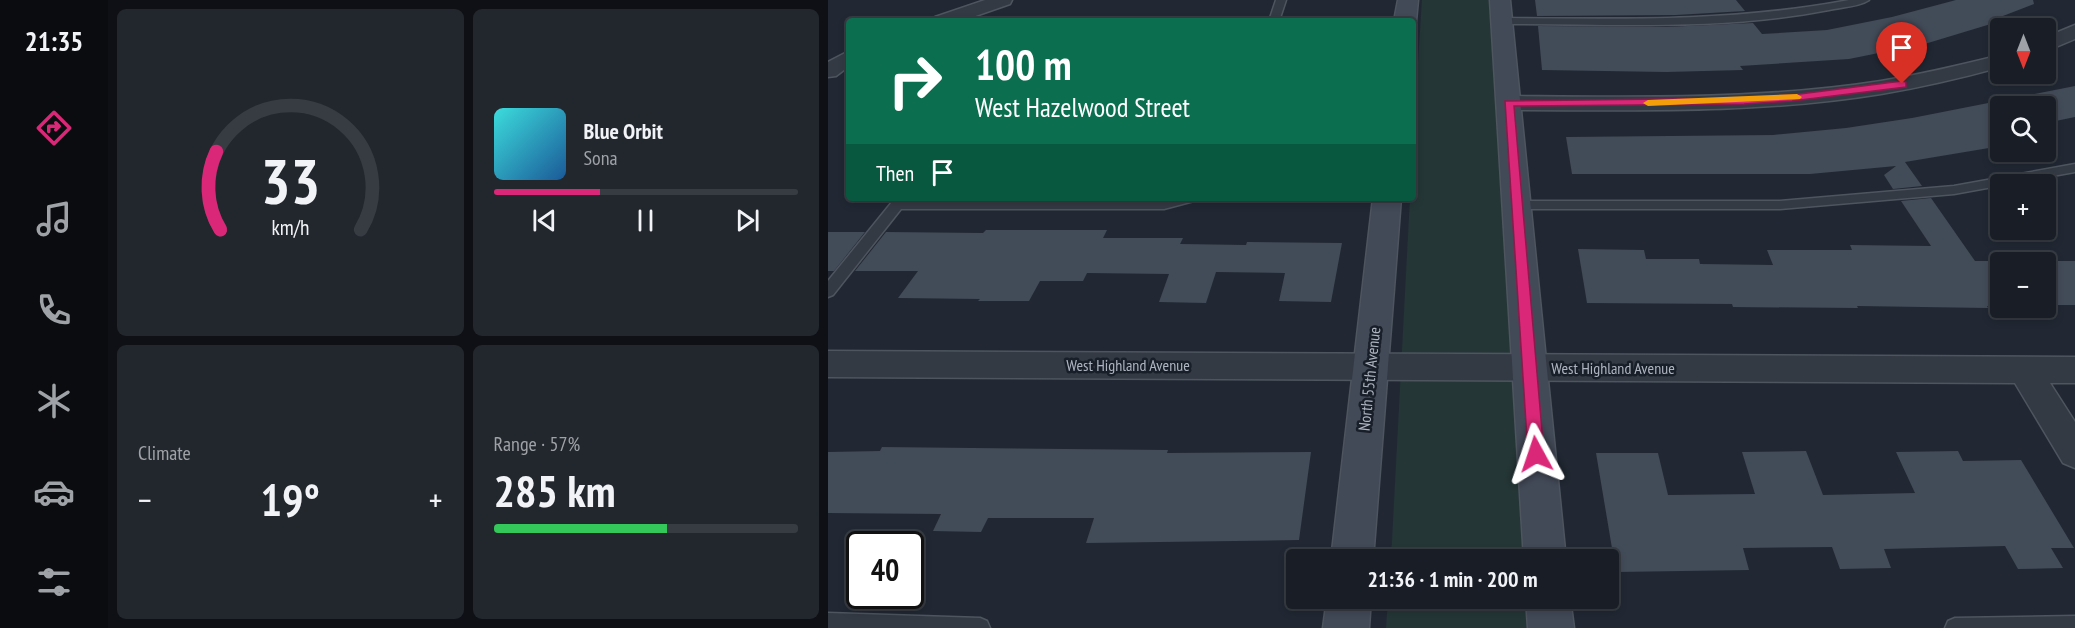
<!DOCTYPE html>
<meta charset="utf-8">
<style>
:root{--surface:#191e26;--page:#22272e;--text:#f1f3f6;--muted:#9fa2a7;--line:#373c43;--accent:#db2777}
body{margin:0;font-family:"PT Sans Narrow",sans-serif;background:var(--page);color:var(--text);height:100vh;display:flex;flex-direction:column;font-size:22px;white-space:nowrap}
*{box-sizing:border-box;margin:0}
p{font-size:20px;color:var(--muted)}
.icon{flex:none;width:33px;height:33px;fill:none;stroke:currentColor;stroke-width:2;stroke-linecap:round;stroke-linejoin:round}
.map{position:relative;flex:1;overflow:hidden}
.drawer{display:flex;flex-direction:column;gap:9px;padding:9px;background:#0e1015;width:720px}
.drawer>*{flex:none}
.hud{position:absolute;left:18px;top:18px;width:570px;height:183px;border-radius:6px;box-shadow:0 3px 9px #0003,0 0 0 2px var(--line);background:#0b6e4f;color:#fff;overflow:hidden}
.needle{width:39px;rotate:180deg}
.buttons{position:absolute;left:1162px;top:18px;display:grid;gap:12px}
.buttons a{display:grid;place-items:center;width:66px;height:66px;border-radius:6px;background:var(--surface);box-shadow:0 3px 9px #0003,0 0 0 2px var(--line);font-size:30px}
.speed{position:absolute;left:18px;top:531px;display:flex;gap:12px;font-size:30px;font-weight:700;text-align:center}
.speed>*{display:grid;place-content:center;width:78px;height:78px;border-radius:50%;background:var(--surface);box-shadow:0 3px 9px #0003,0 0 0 2px var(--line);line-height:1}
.speed .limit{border:3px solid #111;border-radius:9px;background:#fff;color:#111}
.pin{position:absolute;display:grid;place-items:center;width:51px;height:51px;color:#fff;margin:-62px -26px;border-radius:50% 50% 50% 0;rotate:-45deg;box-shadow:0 0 6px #0007}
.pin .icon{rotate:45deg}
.me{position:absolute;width:66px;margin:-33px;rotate:355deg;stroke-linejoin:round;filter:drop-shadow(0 0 4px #0008)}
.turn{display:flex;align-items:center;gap:21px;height:126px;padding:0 30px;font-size:27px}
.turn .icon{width:78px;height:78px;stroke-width:2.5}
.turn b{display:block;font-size:42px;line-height:51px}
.then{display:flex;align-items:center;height:57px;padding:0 30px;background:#0003;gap:12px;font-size:22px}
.big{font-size:45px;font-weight:700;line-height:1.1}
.drawer .widget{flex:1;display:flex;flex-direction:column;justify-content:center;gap:9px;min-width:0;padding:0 21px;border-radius:9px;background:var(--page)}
.drawer .dial{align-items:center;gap:0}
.dial svg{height:156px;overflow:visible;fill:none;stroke:var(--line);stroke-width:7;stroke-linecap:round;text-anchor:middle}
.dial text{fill:var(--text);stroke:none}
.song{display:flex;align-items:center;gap:18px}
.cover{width:72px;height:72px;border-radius:9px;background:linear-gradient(135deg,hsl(180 70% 55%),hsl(210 70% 35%))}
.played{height:6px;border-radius:3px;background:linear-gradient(90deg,var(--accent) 35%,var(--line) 35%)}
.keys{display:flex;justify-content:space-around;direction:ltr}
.heat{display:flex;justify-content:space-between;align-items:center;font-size:33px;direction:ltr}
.charge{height:9px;border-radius:4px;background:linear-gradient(90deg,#34c759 57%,var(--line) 0)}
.drawer .tiles{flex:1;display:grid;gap:9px;grid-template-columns:repeat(2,1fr)}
.trip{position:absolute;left:458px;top:549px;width:333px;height:60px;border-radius:6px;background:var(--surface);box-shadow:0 3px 9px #0003,0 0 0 2px var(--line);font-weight:700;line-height:60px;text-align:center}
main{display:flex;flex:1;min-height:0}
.menu{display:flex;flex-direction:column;width:108px;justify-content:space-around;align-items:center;background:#0a0c0f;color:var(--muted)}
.menu .icon{width:42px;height:42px}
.menu .selected{color:var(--accent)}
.menu b{font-size:27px;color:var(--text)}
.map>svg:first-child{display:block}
.green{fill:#253637}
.building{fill:#424b58}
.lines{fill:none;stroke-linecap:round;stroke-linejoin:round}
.lane-casing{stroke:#4e555f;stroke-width:3}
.street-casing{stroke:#4e555f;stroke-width:3}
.secondary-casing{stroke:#4e555f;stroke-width:3}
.lane{fill:#343a44;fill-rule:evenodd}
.street{fill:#343a44;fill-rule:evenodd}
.secondary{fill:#424957;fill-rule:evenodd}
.route{fill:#db2777;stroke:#8e194d;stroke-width:1.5}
.slow{fill:#f59e0b}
.labels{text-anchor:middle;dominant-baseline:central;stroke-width:5;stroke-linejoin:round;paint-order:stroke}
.street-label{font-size:16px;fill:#aeb5c1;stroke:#191f29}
</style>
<main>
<nav class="menu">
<b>21:35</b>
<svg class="icon selected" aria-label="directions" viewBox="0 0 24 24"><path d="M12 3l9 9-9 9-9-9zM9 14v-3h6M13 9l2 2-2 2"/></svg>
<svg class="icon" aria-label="music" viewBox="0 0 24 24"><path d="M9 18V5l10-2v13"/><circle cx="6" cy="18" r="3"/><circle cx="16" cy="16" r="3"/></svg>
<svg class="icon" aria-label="phone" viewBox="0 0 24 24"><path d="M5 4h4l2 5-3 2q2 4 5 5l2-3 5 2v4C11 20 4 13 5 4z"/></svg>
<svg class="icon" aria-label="climate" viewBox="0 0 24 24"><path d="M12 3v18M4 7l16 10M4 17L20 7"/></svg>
<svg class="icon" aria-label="car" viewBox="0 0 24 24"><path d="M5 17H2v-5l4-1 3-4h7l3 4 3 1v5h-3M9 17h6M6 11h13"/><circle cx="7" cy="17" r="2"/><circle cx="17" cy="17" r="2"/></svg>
<svg class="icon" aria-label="filters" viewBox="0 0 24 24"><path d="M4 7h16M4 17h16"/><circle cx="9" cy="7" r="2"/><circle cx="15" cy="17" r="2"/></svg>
</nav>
<section class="drawer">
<div class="tiles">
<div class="widget dial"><svg viewBox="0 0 100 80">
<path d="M14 69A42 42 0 1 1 86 69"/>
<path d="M14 69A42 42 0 0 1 12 29" stroke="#db2777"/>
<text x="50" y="56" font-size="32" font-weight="700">33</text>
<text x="50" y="72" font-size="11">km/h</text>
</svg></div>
<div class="widget">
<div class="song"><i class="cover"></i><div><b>Blue Orbit</b><p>Sona</p></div></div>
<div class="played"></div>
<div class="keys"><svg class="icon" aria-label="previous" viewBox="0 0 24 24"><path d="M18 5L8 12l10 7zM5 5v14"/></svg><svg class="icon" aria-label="pause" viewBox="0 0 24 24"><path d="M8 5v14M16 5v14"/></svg><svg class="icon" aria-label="next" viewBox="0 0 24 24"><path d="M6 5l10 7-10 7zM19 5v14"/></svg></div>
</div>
<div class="widget"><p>Climate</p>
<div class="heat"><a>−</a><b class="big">19°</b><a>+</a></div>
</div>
<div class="widget"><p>Range · 57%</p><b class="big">285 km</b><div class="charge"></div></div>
</div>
</section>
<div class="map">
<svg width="1247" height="628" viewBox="0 0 1247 628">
<rect width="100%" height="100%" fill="#212833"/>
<!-- green -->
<path class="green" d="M 594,0 L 661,0 L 696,559 L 563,560 L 582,198 L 585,198 L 585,141 Z
M 560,599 L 698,599 L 700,628 L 558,628 Z"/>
<!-- building -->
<path class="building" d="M 707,0 L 908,0 L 917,11 L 848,15 L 709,16 Z
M 1128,0 L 1205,0 L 1206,4 L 1162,21 L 1166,23 L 1100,43 L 1021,59 L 912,66 L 915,70 L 838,72 L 714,70 L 710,26 L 838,27 L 925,23 L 934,34 L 999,30 L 1064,17 Z
M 1247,86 L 1247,117 L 1218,123 L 1218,106 L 1173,106 L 1173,146 L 1077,162 L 1094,186 L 1065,189 L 1056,175 L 1068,166 L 982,174 L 744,174 L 738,137 L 945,135 L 1018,128 L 1084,118 Z
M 1103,198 L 1147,261 L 1247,261 L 1247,305 L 1218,305 L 1218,262 L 1173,262 L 1173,306 L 1159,306 L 1160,308 L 1029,306 L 1030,308 L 905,307 L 904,304 L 759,303 L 750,249 L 816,250 L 818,259 L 871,259 L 872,264 L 945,265 L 939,250 L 1024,250 L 1022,245 L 1103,246 L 1073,201 Z
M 158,230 L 279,230 L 275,238 L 355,238 L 352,244 L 418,245 L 419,242 L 514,243 L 503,302 L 451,301 L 457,273 L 388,272 L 378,303 L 331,302 L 341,274 L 259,273 L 255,281 L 212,281 L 201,301 L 150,301 L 152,299 L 70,298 L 90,271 L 27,271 L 58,232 L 155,233 Z
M 0,232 L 37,232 L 6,271 L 0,271 Z
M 54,447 L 340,450 L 339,453 L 483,452 L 471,540 L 258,543 L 266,518 L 160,518 L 153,532 L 105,531 L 113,514 L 0,513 L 0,452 L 52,451 Z
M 978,451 L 995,495 L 1087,493 L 1068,452 L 1130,451 L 1135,461 L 1193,460 L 1246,548 L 1223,548 L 1235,568 L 1190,569 L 1177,546 L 1056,549 L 1063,568 L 1012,569 L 1004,547 L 915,548 L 921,570 L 788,572 L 768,453 L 830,453 L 840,495 L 927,494 L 914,452 Z"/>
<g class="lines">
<!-- lane casing -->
<g class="lane-casing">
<path id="lane" d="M 448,0 L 458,0 L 451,21 L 441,21 Z
M 1021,0 L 1041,0 C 1031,7 1013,7 1001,10 C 894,31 782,24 673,24 L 668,21 L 673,18 C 790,19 906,22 1021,0 Z
M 1247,164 L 1247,172 L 1126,194 L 952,209 L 689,209 L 682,205 L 689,201 L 952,201 L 1126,186 Z
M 345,198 L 367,198 L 366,201 L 336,209 L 73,209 L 5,295 L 0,297 L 0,281 L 64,202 L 336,201 Z
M 0,613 L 152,618 L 159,621 L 162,628 L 0,628 Z
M 1247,616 L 1247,628 L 1117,628 L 1120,621 L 1127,618 Z"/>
</g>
<!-- street casing -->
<g class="street-casing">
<path id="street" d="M 157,0 L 184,0 L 182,4 L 133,21 L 104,21 L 107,17 Z
M 1247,25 L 1247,39 L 1218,51 L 1218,37 Z
M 21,51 L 21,66 L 8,76 L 0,77 L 0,62 Z
M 1173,55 L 1173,67 C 1133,78 1094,87 1053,94 C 931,114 805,110 681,110 L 673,108 L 670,103 L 673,98 L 681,96 C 805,97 931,100 1053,81 C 1094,74 1133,65 1173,55 Z
M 0,351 L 1247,357 L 1247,383 L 1222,383 L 1247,422 L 1247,468 L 1235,463 L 1187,383 L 0,377 Z"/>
</g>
<!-- secondary casing -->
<g class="secondary-casing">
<path id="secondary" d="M 570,0 L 590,0 L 588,21 L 585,25 L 585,21 L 566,21 Z
M 662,0 L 682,0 L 738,560 L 696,560 Z
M 545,198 L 573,198 L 545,560 L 503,560 Z
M 499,598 L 543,598 L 541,628 L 495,628 Z
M 698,598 L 742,598 L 746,628 L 700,628 Z"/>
</g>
<!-- lane -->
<use href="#lane" class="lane"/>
<!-- street -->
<use href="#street" class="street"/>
<!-- secondary -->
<use href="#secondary" class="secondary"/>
</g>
<!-- route -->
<path class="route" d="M 1074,81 L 1078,82 L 1078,87 L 964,101 L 916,104 L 686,106 L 716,454 L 714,459 L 708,461 L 703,459 L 700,454 L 677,101 L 916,98 L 964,95 Z"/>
<!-- slow -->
<path class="slow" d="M 969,94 L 974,97 L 972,99 L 820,106 L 815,103 L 820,100 Z"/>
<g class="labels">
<!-- street labels -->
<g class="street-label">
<text x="300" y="365">West Highland Avenue</text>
<text x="785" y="368">West Highland Avenue</text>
<text transform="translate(541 379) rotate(-84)">North 55th Avenue</text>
</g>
</g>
</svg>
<div class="buttons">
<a><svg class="needle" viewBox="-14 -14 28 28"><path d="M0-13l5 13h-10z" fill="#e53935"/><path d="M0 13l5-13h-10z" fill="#9fa2a7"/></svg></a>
<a><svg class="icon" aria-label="search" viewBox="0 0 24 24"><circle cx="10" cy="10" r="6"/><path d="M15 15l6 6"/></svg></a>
<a>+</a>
<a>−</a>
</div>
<div class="speed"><div class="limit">40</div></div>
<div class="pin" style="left:1074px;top:84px;background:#d93025"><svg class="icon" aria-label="arrive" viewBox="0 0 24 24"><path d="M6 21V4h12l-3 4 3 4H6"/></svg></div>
<svg class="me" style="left:708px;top:454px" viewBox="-20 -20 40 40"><path d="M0-17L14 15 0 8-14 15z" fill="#db2777" stroke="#fff" stroke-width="4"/></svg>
<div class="trip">21:36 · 1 min · 200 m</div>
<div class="hud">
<div class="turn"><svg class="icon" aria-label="right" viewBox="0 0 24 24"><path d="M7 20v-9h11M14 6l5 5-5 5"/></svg><div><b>100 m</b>West Hazelwood Street</div></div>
<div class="then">Then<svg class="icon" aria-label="arrive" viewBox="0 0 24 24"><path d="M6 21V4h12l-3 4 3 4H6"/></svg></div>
</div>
</div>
</main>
